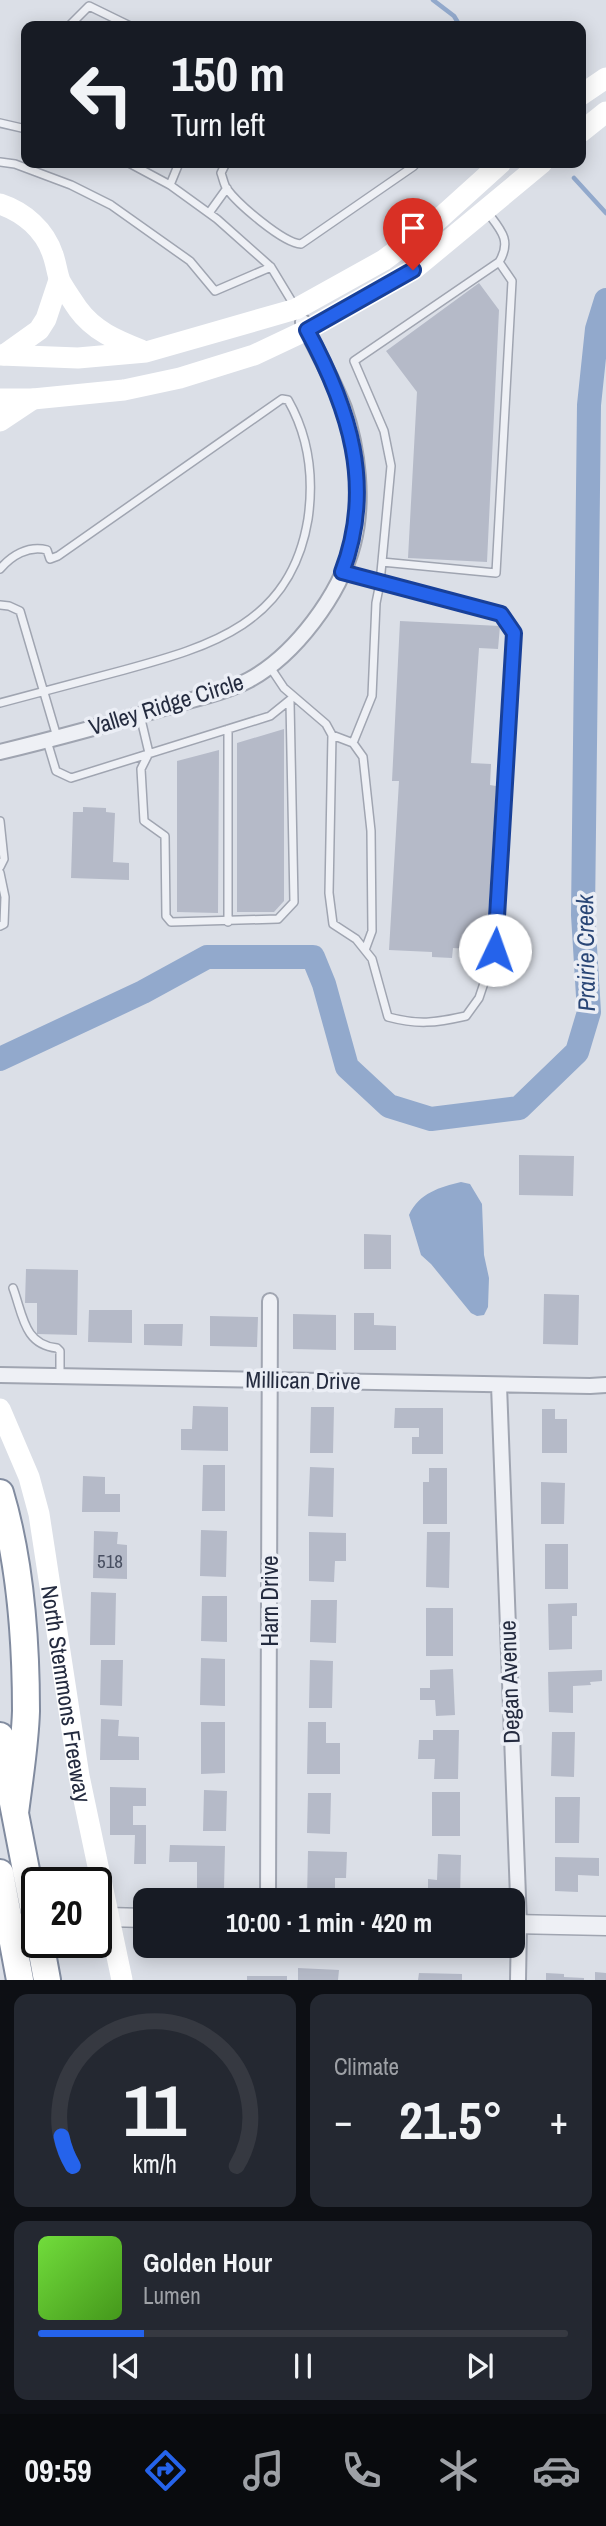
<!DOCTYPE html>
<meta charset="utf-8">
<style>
:root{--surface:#171b24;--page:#242831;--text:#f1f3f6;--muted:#9ea1a6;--line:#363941;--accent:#2563eb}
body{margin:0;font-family:"Archivo Narrow",sans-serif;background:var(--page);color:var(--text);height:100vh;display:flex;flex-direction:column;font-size:26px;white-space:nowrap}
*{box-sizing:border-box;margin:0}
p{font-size:23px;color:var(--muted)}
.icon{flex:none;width:38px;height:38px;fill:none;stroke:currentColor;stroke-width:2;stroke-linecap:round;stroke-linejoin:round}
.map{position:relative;height:1980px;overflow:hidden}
.sheet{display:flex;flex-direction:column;gap:14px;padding:14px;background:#0d0f14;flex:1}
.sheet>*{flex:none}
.top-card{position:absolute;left:21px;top:21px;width:565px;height:147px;border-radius:14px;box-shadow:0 4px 18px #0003;background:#171b24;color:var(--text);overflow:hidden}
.speed{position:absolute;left:21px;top:1867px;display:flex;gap:14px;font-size:35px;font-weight:700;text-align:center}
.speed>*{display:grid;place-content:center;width:91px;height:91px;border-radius:50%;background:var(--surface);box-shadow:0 4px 18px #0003;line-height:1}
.speed .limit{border:4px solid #111;border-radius:10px;background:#fff;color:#111}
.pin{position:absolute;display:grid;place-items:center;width:60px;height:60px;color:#fff;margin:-72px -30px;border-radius:50% 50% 50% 0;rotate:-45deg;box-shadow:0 0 7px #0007}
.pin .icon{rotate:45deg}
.me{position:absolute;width:77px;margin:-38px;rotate:3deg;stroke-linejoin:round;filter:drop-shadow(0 0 5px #0008)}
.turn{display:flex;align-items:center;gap:24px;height:147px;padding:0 35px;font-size:32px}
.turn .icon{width:91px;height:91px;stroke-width:2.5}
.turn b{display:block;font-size:49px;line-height:60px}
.big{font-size:52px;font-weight:700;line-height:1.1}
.sheet .widget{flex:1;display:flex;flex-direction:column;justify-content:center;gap:10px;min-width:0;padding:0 24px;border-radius:14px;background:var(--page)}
.sheet .dial{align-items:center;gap:0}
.dial svg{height:182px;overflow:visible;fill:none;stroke:var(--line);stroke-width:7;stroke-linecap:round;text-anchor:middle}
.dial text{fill:var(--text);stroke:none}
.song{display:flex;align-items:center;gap:21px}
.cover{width:84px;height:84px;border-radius:10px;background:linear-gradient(135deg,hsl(100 70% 55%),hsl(100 70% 35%))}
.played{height:7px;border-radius:4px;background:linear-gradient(90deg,var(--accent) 20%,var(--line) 20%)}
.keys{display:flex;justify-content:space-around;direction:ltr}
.heat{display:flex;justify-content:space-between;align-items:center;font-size:38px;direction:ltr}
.sheet .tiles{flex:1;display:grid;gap:14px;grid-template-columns:1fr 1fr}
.widget:last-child{grid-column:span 2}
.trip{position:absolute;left:133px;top:1888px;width:392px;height:70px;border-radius:14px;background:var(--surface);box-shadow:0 4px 18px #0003;font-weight:700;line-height:70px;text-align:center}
.tab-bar{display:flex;height:112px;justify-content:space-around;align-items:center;background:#090b0e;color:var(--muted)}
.tab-bar .icon{width:49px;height:49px}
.tab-bar .active{color:var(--accent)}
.tab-bar b{font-size:32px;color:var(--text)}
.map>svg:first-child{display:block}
.water{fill:#92a9cc}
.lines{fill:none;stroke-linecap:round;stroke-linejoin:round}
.stream{stroke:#92a9cc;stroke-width:4.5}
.river{stroke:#92a9cc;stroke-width:24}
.building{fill:#b5bac8}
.service-casing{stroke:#a0a5b1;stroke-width:10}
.minor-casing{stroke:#a0a5b1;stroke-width:18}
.tertiary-casing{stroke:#a0a5b1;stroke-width:21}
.motorway-casing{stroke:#818b9f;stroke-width:30}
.service{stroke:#eef0f5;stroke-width:7}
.minor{stroke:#eef0f5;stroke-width:14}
.tertiary{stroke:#eef0f5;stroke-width:18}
.secondary{stroke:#fff;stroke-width:21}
.motorway{stroke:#fff;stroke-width:26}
.route-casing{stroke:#184099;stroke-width:18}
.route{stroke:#2563eb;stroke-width:12}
.labels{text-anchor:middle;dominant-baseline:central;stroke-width:7;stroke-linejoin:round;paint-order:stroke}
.number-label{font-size:19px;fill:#484f61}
.street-label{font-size:23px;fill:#242b3f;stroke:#ebeef5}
.water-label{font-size:24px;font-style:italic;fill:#2a4676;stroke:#ebeef5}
</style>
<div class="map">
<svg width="606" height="1980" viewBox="0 0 606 1980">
<rect width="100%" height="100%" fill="#dbdfe7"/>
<!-- water -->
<path class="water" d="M 461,1182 L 470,1184 L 482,1204 L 484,1255 L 489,1278 L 488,1307 L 484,1315 L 477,1316 L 471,1313 L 431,1264 L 421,1255 L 409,1215 C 419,1193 440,1187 461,1182 Z"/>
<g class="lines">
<!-- stream -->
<path class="stream" d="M 433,0 L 454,16 L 460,26
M 574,178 L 606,213"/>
<!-- river -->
<path class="river" d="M 0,1059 L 143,992 L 207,957 L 313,957 L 324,984 L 347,1067 L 389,1106 L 431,1119 L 519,1108 L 577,1052 L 589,1012 L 583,915 L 589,405 L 597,329 L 606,300"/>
</g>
<!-- building -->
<path class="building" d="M 479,283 L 499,310 L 487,562 L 408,558 L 417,392 L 386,351 Z
M 400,621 L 500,626 L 498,649 L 479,648 L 471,763 L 491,764 L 490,785 L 496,786 L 486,950 L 453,948 L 452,958 L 432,957 L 432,952 L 389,950 L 399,781 L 392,781 Z
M 284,729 L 284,901 L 274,912 L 237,912 L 237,743 Z
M 219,750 L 218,913 L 177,912 L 177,761 Z
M 83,807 L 106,808 L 106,812 L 115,813 L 113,862 L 129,863 L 129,880 L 71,878 L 73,812 L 83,812 Z
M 519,1155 L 574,1156 L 573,1196 L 519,1195 Z
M 364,1234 L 391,1235 L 391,1269 L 364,1269 Z
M 26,1269 L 78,1270 L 77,1335 L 37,1334 L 37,1303 L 25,1303 Z
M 544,1294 L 579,1295 L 578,1345 L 543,1344 Z
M 89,1310 L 132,1310 L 132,1343 L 88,1342 Z
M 354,1313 L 374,1313 L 374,1325 L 396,1326 L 396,1350 L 354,1350 Z
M 293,1314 L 336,1315 L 336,1350 L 293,1349 Z
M 210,1316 L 258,1317 L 257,1347 L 210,1346 Z
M 144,1324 L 183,1324 L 182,1346 L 144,1345 Z
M 193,1406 L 228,1407 L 228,1451 L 181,1450 L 181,1429 L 192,1429 Z
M 311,1407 L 334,1407 L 333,1453 L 310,1453 Z
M 395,1408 L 443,1408 L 443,1454 L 412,1454 L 412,1437 L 419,1437 L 419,1428 L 394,1428 Z
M 542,1409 L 555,1409 L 555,1419 L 567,1419 L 567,1453 L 542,1453 Z
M 203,1465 L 225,1465 L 225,1511 L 202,1511 Z
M 310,1467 L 334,1468 L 333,1517 L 308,1516 Z
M 429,1468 L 447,1468 L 447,1524 L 423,1524 L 423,1482 L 429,1482 Z
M 83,1476 L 105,1477 L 105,1494 L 120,1494 L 120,1512 L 82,1512 Z
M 541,1482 L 565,1483 L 564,1524 L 541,1524 Z
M 201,1530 L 227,1531 L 226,1577 L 200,1576 Z
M 94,1531 L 118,1532 L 117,1544 L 127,1545 L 127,1579 L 93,1578 Z
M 309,1532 L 346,1533 L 346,1561 L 335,1561 L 334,1582 L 309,1581 Z
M 427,1532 L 450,1532 L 449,1588 L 426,1587 Z
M 545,1544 L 568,1544 L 568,1589 L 545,1589 Z
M 91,1592 L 116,1593 L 115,1645 L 90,1645 Z
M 202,1596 L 227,1596 L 227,1642 L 201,1641 Z
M 311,1600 L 337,1600 L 336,1643 L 310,1642 Z
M 577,1603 L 577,1616 L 572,1616 L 572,1649 L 549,1650 L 548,1604 Z
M 426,1608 L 453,1608 L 453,1656 L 426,1656 Z
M 201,1658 L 225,1659 L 225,1706 L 200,1705 Z
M 101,1660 L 123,1660 L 122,1706 L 100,1705 Z
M 310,1660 L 333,1661 L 332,1708 L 309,1708 Z
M 453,1669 L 455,1715 L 436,1716 L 435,1700 L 420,1700 L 420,1688 L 430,1688 L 430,1670 Z
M 602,1670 L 602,1681 L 590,1682 L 591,1685 L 573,1686 L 573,1713 L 549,1712 L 548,1672 Z
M 101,1719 L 119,1720 L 118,1736 L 139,1737 L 139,1760 L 100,1760 Z
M 201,1722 L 225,1722 L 225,1773 L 201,1774 Z
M 308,1722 L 326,1722 L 326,1743 L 340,1743 L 340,1774 L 307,1774 Z
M 433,1730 L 459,1730 L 458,1779 L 434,1779 L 435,1759 L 418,1759 L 419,1740 L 433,1740 Z
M 552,1732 L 575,1732 L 574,1777 L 551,1776 Z
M 110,1787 L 146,1788 L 146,1806 L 133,1806 L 133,1825 L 146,1825 L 146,1864 L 134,1864 L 135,1835 L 110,1835 Z
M 204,1790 L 227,1791 L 226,1831 L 203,1831 Z
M 432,1792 L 460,1792 L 460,1836 L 432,1836 Z
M 308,1793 L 331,1793 L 330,1834 L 307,1833 Z
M 555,1797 L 580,1797 L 579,1843 L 555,1843 Z
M 170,1845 L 225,1846 L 224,1889 L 197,1889 L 197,1862 L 169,1862 Z
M 308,1851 L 347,1852 L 346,1878 L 335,1878 L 335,1899 L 307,1899 Z
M 438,1854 L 461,1855 L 460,1898 L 428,1897 L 428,1879 L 437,1880 Z
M 555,1857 L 599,1858 L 599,1876 L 578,1875 L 578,1892 L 555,1891 Z
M 298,1968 L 339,1970 L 338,1980 L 298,1980 Z
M 595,1972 L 606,1973 L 606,1980 L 595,1980 Z
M 419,1973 L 462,1974 L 462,1980 L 418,1980 Z
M 546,1973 L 564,1974 L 564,1977 L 584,1978 L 584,1980 L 546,1980 Z
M 247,1976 L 287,1976 L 287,1980 L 247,1980 Z"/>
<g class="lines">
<!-- service casing -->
<g class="service-casing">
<path id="service" d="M 69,26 L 89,6 L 130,26
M 0,123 L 26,129
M 0,162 L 15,164 L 71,185 L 111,205 L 190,261 L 215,291 L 271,267
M 129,163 L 170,185 L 217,219 L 271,267 L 294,305
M 226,163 L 221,173 C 223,178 224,185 227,189 C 238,204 283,243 301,244 L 414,166 L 414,163
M 170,185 L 179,163
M 209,213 L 227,188
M 382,562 L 496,573 L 512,281 L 499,262
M 0,569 C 11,556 28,545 47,550 L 50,559 L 58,556 L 282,399 L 288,400 C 309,437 314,477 308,519 C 291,623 212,646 124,670 C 82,681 41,692 0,703
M 0,605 L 9,606 L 20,611 L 57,737
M 270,667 L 284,688 L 326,724 L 332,735 L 329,893 L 333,924 L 356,939 L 372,959 L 388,1017 C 418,1025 435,1023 466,1016 L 479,998 L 495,950 L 514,633 L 501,614 L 343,572
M 140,715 L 149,753 L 141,769 L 144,821 L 165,836 L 166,916 L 171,922 L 278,919 L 294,902 L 290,702
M 228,729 L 228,922
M 332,735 L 353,743
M 47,741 L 56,771 L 71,778 L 270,716 L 291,699
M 0,821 L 4,859 L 0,867
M 0,873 L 5,897 L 4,924 L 0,926
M 365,950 L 372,931 L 371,831 L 363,757 L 353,743 L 372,696 L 376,603 L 380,583 L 391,466 L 384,431 L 354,361 L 499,262 C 512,241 501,230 488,213
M 13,1288 C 23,1315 24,1345 57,1348 L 60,1351 L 60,1376"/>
</g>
<!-- minor casing -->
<g class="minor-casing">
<path id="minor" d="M 0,752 C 58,738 116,722 174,705 C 198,698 226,692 249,680 C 295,655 340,595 353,544 C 364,502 358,449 344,408 C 333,379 316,350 303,322
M 0,1375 L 590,1386 L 606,1385
M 499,1385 L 519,1924 L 518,1980
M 268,1900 L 270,1301"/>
</g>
<!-- tertiary casing -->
<g class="tertiary-casing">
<path id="tertiary" d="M 107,1917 L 145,1918
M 513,1924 L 606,1926"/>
</g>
<!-- motorway casing -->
<g class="motorway-casing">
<path id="motorway" d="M 0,1493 C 20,1560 26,1641 26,1711 C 25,1745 19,1780 15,1813
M 0,1736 L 37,1927
M 0,1873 L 20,1980
M 40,1942 L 47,1980"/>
</g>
<!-- service -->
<use href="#service" class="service"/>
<!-- minor -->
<use href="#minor" class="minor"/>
<!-- tertiary -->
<use href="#tertiary" class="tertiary"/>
<!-- secondary -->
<g class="secondary">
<path d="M 581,95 L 606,78"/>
<path d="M 581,132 L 606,112"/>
<path d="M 0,204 C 24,212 45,230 53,255 C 56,263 57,273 60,281 C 65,290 72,300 78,309 C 94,331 116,340 141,350"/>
<path d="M 0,355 L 78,358 L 146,352 L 296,309 L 384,260 L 439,219 L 501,163"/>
<path d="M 4,355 L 39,330 L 46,319 L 59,280"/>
<path d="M 0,399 L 33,399 L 124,390 L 180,378 L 254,355 L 307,330 L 413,270 L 542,163"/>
<path d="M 0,421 L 33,399"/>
<path id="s1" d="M 0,1409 L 29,1477 L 39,1514 L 79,1776 L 122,1980"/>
</g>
<!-- motorway -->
<use href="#motorway" class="motorway"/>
</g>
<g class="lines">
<!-- route casing -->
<g class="route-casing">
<path id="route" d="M 413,270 L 307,330 C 349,408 375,486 342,572 L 501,614 L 514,633 L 495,950"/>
</g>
<!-- route -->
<use href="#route" class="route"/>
</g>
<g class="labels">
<!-- number labels -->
<g class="number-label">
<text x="110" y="1561">518</text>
</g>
<!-- street labels -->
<g class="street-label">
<text transform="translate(166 704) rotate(-17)">Valley Ridge Circle</text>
<text transform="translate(303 1380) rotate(1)">Millican Drive</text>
<text transform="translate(269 1601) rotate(-90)">Harn Drive</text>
<text transform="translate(509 1682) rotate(-92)">Degan Avenue</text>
<text stroke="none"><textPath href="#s1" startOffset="294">North Stemmons Freeway</textPath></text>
</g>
<!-- water labels -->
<g class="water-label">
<text transform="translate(585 953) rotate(-91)">Prairie Creek</text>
</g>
</g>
</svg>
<div class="speed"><div class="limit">20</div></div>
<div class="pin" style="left:413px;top:270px;background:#d93025"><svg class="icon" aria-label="arrive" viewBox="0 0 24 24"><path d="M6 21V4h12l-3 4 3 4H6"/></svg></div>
<svg class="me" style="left:495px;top:950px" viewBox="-20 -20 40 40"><circle r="19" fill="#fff"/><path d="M0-13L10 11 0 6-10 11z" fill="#2563eb"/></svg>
<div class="trip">10:00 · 1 min · 420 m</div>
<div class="top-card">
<div class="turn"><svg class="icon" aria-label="left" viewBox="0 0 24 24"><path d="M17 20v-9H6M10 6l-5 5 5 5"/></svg><div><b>150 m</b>Turn left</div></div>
</div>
</div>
<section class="sheet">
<div class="tiles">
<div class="widget dial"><svg viewBox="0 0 100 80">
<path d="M14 69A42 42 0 1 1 86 69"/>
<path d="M14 69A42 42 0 0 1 9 56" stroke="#2563eb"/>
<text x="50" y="56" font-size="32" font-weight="700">11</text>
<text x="50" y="72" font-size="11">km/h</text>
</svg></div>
<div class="widget"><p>Climate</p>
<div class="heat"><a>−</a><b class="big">21.5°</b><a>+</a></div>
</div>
<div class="widget">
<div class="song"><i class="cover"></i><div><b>Golden Hour</b><p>Lumen</p></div></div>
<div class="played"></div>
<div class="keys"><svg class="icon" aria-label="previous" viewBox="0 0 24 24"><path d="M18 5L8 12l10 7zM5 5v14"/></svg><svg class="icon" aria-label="pause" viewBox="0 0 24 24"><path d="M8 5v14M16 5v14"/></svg><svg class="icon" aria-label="next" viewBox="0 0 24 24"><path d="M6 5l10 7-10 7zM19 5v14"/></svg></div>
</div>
</div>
</section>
<nav class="tab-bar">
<b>09:59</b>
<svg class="icon active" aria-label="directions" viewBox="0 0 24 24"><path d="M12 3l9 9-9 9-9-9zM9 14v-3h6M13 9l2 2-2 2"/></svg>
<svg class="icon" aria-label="music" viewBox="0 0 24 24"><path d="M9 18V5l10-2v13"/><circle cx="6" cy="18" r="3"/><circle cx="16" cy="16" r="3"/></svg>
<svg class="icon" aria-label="phone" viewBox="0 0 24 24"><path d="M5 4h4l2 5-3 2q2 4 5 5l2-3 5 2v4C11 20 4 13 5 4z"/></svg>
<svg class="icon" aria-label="climate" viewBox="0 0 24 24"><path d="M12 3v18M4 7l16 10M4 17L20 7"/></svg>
<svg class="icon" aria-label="car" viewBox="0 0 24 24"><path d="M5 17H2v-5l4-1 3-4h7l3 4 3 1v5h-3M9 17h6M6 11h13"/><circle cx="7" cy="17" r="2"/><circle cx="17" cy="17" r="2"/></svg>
</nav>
